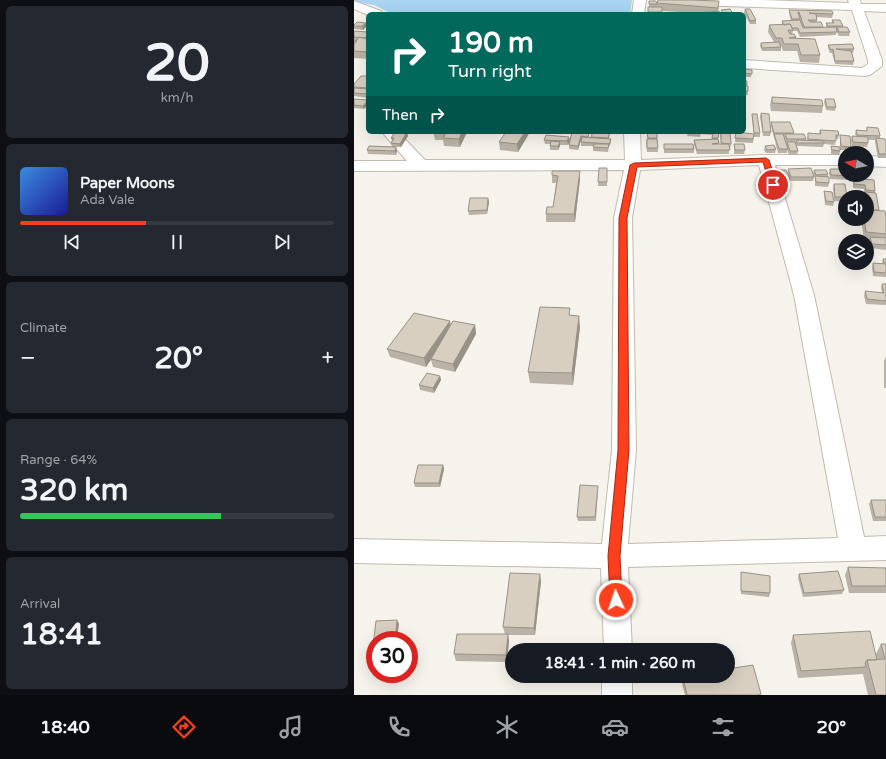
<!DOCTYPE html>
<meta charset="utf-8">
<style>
:root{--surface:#171b24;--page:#242831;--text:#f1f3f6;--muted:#9ea1a6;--line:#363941;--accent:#fc3f1d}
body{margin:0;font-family:"Varela Round",sans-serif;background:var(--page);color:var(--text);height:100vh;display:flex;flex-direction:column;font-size:15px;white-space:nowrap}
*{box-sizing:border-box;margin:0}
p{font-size:13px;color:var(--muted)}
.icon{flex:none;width:22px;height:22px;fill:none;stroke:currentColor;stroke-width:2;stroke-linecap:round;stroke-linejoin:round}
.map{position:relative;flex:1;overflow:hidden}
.drawer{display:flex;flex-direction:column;gap:6px;padding:6px;background:#0d0f14;width:354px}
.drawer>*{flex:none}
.hud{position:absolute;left:12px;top:12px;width:380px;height:122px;border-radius:6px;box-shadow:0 4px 16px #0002;background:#00695c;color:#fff;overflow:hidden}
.needle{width:26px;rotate:279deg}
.buttons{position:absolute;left:484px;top:146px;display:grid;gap:8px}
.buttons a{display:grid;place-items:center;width:36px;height:36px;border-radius:50%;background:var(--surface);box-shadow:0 4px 16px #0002;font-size:20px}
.speed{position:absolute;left:12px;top:631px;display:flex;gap:8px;font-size:20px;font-weight:700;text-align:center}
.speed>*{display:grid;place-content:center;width:52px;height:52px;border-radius:50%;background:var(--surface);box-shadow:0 4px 16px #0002;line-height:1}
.speed .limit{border:6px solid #d22;background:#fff;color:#111}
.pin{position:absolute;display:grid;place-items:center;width:34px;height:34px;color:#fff;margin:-17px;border:2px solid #fff;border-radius:50%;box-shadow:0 1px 4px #0007}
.me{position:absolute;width:44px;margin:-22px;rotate:357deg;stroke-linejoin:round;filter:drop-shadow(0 0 3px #0008)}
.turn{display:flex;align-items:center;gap:14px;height:84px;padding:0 16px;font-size:18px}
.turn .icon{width:52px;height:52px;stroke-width:2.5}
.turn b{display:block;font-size:28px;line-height:34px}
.then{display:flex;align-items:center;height:38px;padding:0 16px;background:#0003;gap:8px;font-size:15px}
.big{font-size:30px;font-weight:700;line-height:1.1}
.drawer .card{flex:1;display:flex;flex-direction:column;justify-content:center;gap:6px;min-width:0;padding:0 14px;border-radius:6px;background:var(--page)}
.drawer .dial{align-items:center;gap:0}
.dial b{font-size:52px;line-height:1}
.song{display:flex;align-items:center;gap:12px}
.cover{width:48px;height:48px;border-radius:6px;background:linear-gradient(135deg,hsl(210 70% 55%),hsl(240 70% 35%))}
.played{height:4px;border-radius:2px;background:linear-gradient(90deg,var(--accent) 40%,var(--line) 40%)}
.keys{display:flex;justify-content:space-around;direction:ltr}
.heat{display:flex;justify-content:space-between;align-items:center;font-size:22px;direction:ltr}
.charge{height:6px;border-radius:3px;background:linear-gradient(90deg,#34c759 64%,var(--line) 0)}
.trip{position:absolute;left:151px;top:643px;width:230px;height:40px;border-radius:20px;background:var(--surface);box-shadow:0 4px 16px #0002;font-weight:700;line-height:40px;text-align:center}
.tabs{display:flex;height:64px;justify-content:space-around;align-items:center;background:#090b0e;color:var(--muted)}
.tabs .icon{width:28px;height:28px}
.tabs .selected{color:var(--accent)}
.tabs b{font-size:18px;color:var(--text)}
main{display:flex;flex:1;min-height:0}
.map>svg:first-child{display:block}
.water{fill:#a9d4f2}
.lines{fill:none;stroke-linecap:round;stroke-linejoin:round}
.street-casing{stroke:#c2bbae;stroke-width:2}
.street{fill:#fff;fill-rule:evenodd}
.wall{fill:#bab2a6}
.shaded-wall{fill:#979187}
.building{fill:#d8cfc1;stroke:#979187}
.route{fill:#fc3f1d;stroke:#a42913}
</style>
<main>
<section class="drawer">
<div class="card dial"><b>20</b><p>km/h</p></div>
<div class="card">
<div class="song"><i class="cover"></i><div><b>Paper Moons</b><p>Ada Vale</p></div></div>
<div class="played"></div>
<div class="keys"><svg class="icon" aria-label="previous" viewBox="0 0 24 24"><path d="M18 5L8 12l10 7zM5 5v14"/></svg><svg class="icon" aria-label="pause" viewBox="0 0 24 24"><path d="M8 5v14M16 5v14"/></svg><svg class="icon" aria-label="next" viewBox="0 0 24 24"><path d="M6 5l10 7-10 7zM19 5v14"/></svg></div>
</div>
<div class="card"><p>Climate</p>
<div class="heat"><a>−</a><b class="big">20°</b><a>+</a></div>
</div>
<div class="card"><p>Range · 64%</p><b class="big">320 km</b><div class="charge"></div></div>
<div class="card"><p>Arrival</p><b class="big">18:41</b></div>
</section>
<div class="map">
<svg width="532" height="695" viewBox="0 0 532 695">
<rect width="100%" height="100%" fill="#f6f3ec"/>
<!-- water -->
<path class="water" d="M 0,0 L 278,0 L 276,14 L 38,14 L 20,5 L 0,2 Z"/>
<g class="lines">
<!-- street casing -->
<g class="street-casing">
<path id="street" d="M 280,0 L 292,0 L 290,14 L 278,14 Z
M 300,0 L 407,0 L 495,3 L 494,0 L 506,0 L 507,4 L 532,4 L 532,12 L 510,11 L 528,60 L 528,66 L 516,75 L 511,76 L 390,68 L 390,60 L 508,68 L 514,64 L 514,60 L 498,10 L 306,4 L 302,3 Z
M 0,1 L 27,11 L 29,14 L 14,15 L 0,9 Z
M 28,132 L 44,132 L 71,160 L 271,160 L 270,132 L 286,132 L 287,160 L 412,155 L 491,155 L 491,165 L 421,165 L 460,295 L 510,537 L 532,536 L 532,560 L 274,567 L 278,650 L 250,650 L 247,568 L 0,563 L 0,539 L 248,544 L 258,450 L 260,218 L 270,170 L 0,171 L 0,161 L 53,161 ZM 405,165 L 440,295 L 484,538 L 274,544 L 282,450 L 278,218 L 286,170 Z
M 513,156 L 532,157 L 532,167 L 513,166 Z
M 248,676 L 278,676 L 278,695 L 248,695 Z"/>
</g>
<!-- street -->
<use href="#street" class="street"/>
</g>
<!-- wall -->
<path class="wall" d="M 335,0 L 365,8 L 364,11 L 344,13 L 308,11 L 308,14 L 294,14 L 294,7 L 299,7 L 295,7 L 295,1 L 302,4 Z
M 391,9 L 402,20 L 402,24 L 396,24 L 390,13 Z
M 435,10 L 479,14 L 478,18 L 462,17 L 463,20 L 463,22 L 469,27 L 468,28 L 472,28 L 472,23 L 478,23 L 478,20 L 489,26 L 489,27 L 496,32 L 495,36 L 485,36 L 482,31 L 482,35 L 446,37 L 443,31 L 439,31 L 438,34 L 442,37 L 442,38 L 466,55 L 465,63 L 446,62 L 443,51 L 429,51 L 427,45 L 427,51 L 408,51 L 406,46 L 407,43 L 420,42 L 414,32 L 415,25 L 428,25 L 428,21 L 437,21 L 435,13 Z
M 0,26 L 13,26 L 9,30 L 0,29 Z
M 0,31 L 14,32 L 14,59 L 0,58 Z
M 474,45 L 500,49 L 499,53 L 498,53 L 500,61 L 499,65 L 481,64 L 478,53 L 476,53 L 474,48 Z
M 390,69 L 398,70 L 397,77 L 390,77 Z
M 14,76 L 14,98 L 0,96 L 0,84 Z
M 390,81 L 393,81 L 393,86 L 394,86 L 394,95 L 390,95 Z
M 418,97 L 469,106 L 468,113 L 417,111 L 416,105 Z
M 0,99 L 14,100 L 14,105 L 10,109 L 0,108 Z
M 471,99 L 482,107 L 481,111 L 472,110 L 470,102 Z
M 407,113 L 417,132 L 416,136 L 409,136 L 406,117 Z
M 398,114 L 406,133 L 406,137 L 400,137 L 400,134 L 399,143 L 381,142 L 382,132 L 400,134 L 398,118 Z
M 417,122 L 440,133 L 439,134 L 452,139 L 452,140 L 453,140 L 454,133 L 465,134 L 466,130 L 485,135 L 484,139 L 482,139 L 481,145 L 470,144 L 469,147 L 443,146 L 444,151 L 443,155 L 435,155 L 433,150 L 433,153 L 424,153 L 417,126 Z
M 513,127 L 526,136 L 526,139 L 532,142 L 532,158 L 524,158 L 521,142 L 521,140 L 514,140 L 514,143 L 513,147 L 498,146 L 497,140 L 498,136 L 502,136 L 501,134 L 502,130 L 512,131 Z
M 53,132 L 54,136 L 47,147 L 42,147 L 43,151 L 42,155 L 14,154 L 13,150 L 38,147 L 37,143 L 38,141 L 37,138 Z
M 79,132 L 113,132 L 106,147 L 90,146 L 89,140 L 81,140 Z
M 176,132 L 164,152 L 146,150 L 145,142 Z
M 218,132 L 235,132 L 235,138 L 237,138 L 239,132 L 257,132 L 257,133 L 256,133 L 255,139 L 257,139 L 257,143 L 255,147 L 254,152 L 239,151 L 239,146 L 227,146 L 227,140 L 224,150 L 215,149 L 215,145 Z
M 293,132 L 303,132 L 304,152 L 293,152 L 292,143 L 293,139 Z
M 334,132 L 365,132 L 364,139 L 365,144 L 367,144 L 366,132 L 376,132 L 377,144 L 376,148 L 375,148 L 375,154 L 343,154 L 340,144 L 340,140 L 358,139 L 359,135 L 347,134 L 346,137 L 333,136 Z
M 486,135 L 497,147 L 496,153 L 491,153 L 490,154 L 491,150 L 486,150 Z
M 190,140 L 216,140 L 214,145 L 206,145 L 204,150 L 196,150 L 196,144 L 191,144 Z
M 310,144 L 340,149 L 340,153 L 310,153 Z
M 380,144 L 391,150 L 390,154 L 380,154 Z
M 411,146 L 422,149 L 421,153 L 412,153 L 410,150 Z
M 477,146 L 486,151 L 485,155 L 477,154 Z
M 253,168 L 253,186 L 244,186 L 244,182 Z
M 434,169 L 460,177 L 459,181 L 437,181 L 434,173 Z
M 476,169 L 501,176 L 501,178 L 521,191 L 521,193 L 525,210 L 532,217 L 532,250 L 517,248 L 515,241 L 510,240 L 507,219 L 513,219 L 513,197 L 510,197 L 510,189 L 499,188 L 499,180 L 476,179 L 475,173 Z
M 426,170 L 436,179 L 435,183 L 429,184 L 426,174 Z
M 460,170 L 474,174 L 474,177 L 475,183 L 474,187 L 461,186 L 461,177 L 459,174 Z
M 198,171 L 226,179 L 221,222 L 192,222 L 192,214 L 199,207 L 202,183 L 198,183 Z
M 480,184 L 491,197 L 491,202 L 480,201 L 479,188 Z
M 470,191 L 480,202 L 479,206 L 471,205 L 470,195 Z
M 134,198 L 135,202 L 133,214 L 115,215 L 114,211 Z
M 529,259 L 532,259 L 532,277 L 519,276 L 518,268 L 519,263 L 528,264 Z
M 528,284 L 532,284 L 532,305 L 512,304 L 510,296 L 511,291 L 528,293 L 527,288 Z
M 217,315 L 226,327 L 219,385 L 176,383 L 174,372 Z
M 96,321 L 97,326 L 121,325 L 122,334 L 101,372 L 79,367 L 77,360 L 72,367 L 36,357 L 33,349 Z
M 532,356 L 532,388 L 530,388 L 530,361 Z
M 86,376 L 87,380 L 80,393 L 66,390 L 65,385 Z
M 89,465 L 90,469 L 86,487 L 61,487 L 60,483 Z
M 244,490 L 242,521 L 224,521 L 223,517 Z
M 517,500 L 532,500 L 532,521 L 519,521 L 515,504 Z
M 494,567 L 532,568 L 532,593 L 495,593 L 491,575 Z
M 387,572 L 416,593 L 415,597 L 387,594 Z
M 445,574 L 490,590 L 488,594 L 449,597 L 444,578 Z
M 187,581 L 181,635 L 154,635 L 155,641 L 153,662 L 102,661 L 100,654 L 151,634 L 149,627 Z
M 439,635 L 522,654 L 527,644 L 532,644 L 532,695 L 514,695 L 509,674 L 444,678 L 437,643 Z
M 329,677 L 407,694 L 407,695 L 331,695 L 328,684 Z"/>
<!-- shaded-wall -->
<path class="shaded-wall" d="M 12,23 L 13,26 L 9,30 L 8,26 Z
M 14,100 L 14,105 L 10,109 L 9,106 Z
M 53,132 L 54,136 L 47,147 L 46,144 Z
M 108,132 L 113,132 L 106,147 L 105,139 Z
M 171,132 L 176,132 L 164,152 L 163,144 Z
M 227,136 L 227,140 L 224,150 L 224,146 Z
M 215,137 L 216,140 L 214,145 L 213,141 Z
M 206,142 L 206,146 L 204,150 L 204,146 Z
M 42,147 L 43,151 L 42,155 L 41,151 Z
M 226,171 L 226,179 L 221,222 L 220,214 Z
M 134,198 L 135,202 L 133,214 L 133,210 Z
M 225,316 L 226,327 L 219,385 L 218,373 Z
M 96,321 L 97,329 L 72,367 L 70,358 Z
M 121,325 L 122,334 L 101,372 L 99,364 Z
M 86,376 L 87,380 L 80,393 L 79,388 Z
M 89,465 L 90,469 L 86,487 L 85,483 Z
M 186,574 L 187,581 L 181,635 L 180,628 Z
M 43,620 L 45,624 L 43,640 L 41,640 Z
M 154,634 L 155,641 L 153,662 L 152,655 Z"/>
<!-- building -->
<path class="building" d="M 304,0 L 335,0 L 365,1 L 364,8 L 303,3 Z
M 295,1 L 302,1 L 303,4 L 295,4 Z
M 294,7 L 308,7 L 308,12 L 294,12 Z
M 376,9 L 379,14 L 370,14 L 367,10 Z
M 391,9 L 396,9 L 402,20 L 396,21 Z
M 435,10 L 478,11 L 479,14 L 455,13 L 462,14 L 463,20 L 454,20 L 456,22 L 467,22 L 469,27 L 450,27 L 445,12 L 444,12 L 446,19 L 438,19 Z
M 365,11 L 366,14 L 332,14 Z
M 446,20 L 449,28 L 482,27 L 483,32 L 446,33 L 444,28 L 438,28 L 436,24 L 430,25 L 428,21 Z
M 478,20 L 486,20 L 489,26 L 474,26 L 472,23 L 480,23 Z
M 3,22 L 12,23 L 8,26 L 0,26 L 0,25 Z
M 436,24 L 439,30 L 434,30 L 436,34 L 440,34 L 442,37 L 435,38 L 461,39 L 466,55 L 447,55 L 444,44 L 430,44 L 428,38 L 422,38 L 415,25 Z
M 483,27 L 493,27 L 496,32 L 485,32 Z
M 0,31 L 14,32 L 14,35 L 11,38 L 0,37 Z
M 5,37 L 14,39 L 14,52 L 0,51 L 0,44 Z
M 0,40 L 3,41 L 0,44 Z
M 425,42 L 427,47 L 408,48 L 407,43 Z
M 498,44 L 500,49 L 482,49 L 497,51 L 500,61 L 481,61 L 479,49 L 477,50 L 474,45 Z
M 390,69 L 398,70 L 398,74 L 390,73 Z
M 7,76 L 14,76 L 14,88 L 0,87 L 0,84 Z
M 390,81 L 393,81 L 393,85 L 390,85 Z
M 390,86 L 394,86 L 394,91 L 390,91 Z
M 0,88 L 14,89 L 14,93 L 13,94 L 0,93 Z
M 418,97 L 468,100 L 469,106 L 418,103 Z
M 0,99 L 14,100 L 9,106 L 0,105 Z
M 471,99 L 480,99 L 482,107 L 473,107 Z
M 407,113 L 415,114 L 417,132 L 409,132 Z
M 398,114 L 403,114 L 406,133 L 400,133 Z
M 417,122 L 436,122 L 440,133 L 420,133 Z
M 513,127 L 524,128 L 526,136 L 503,135 L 502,130 L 513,131 Z
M 466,130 L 484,131 L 485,135 L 482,135 L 482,141 L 454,139 L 454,133 L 467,134 Z
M 41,132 L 53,132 L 46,144 L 37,143 L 40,138 L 37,138 Z
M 79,132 L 108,132 L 105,139 L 89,138 L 92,133 Z
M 152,132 L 171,132 L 163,144 L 145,142 Z
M 218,132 L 235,132 L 234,137 L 227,136 L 224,146 L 215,145 Z
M 239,132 L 256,132 L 254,138 L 237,137 Z
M 293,132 L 303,132 L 303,138 L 294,138 Z
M 359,132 L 365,132 L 364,138 L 358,138 Z
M 367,132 L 376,132 L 377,144 L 367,143 Z
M 382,132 L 400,134 L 399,139 L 381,138 Z
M 420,134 L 429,134 L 434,149 L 425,149 Z
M 431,134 L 450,134 L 452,139 L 433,139 Z
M 192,135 L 215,137 L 213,141 L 190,140 Z
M 486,135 L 496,136 L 497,147 L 487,146 Z
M 498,136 L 514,137 L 514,143 L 499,142 Z
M 228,137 L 257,139 L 255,144 L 227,142 Z
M 522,138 L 531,139 L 532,142 L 532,154 L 525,154 Z
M 293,139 L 303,139 L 304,148 L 293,148 Z
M 364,139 L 365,143 L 358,144 L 375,144 L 376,150 L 343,150 L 340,140 Z
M 443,140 L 470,141 L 470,143 L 443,143 Z
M 197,141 L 206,142 L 204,146 L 196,146 Z
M 433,142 L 441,142 L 444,151 L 436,151 Z
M 240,144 L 255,144 L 254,148 L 239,147 Z
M 310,144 L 339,144 L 340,149 L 310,149 Z
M 380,144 L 390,144 L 391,150 L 381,150 Z
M 420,145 L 422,149 L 413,150 L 411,146 Z
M 15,146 L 42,147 L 41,151 L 13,150 Z
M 477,146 L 486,147 L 486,151 L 478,150 Z
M 492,147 L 497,148 L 496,150 L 491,150 Z
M 245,168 L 253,168 L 253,182 L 244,182 Z
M 457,168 L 460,177 L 437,177 L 434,169 Z
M 476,169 L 491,169 L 491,175 L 501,175 L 501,176 L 477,175 Z
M 426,170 L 432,170 L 436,179 L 430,180 Z
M 460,170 L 472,170 L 474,174 L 462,175 Z
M 198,171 L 226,171 L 220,214 L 192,214 L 193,207 L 199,207 L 204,176 L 198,175 Z
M 461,176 L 475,177 L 475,183 L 462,182 Z
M 500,178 L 520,180 L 521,191 L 512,190 L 511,185 L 500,184 Z
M 480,184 L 491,184 L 493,197 L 481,197 Z
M 470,191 L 478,192 L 480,202 L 472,201 Z
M 511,192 L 522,193 L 525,210 L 513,210 L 513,197 L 511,197 Z
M 116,198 L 134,198 L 133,210 L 114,211 Z
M 513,210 L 531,211 L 532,217 L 532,234 L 512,232 L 510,219 L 513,219 Z
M 516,237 L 532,238 L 532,245 L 518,244 Z
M 529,259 L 532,259 L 532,263 L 530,263 Z
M 519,263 L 532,264 L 532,273 L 520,272 Z
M 528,284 L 532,284 L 532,301 L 513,299 L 511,291 L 530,293 Z
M 186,307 L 216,308 L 215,315 L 225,316 L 218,373 L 174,372 Z
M 60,313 L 96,321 L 70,358 L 33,349 Z
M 99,321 L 121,325 L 99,364 L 77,359 Z
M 73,373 L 86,376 L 79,388 L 65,385 Z
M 64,465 L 89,465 L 85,483 L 60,483 Z
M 226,485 L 244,486 L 241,517 L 223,517 Z
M 517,500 L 532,500 L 532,517 L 521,517 Z
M 494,567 L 532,568 L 532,586 L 498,586 Z
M 484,571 L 490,590 L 450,593 L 445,574 Z
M 387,572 L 416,576 L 416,593 L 387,591 Z
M 156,573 L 186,574 L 180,628 L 149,627 Z
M 43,620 L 41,640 L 21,640 L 21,646 L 19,646 L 22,621 Z
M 516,631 L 523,660 L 513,660 L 511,663 L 512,667 L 447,671 L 439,635 Z
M 103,634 L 154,634 L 152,655 L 100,654 Z
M 527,644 L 532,644 L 532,695 L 522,695 L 513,660 L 531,659 Z
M 399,665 L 407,694 L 404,695 L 333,695 L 329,677 L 335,676 L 374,676 L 374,669 Z"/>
<!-- route -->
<path class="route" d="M 412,158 L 415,160 L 423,185 L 422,187 L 419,187 L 416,185 L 409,162 L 283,167 L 273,218 L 275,450 L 266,556 L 268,600 L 267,604 L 262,606 L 258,604 L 256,600 L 254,556 L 264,450 L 265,218 L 276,165 L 280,163 Z"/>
</svg>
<div class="buttons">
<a><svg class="needle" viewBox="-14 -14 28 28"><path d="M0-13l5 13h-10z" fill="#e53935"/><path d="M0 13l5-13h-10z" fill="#9ea1a6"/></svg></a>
<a><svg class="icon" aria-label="sound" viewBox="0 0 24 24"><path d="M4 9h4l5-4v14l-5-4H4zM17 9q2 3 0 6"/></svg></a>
<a><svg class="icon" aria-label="layers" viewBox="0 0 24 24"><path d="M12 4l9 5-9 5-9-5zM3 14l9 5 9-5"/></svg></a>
</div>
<div class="speed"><div class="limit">30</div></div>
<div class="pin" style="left:419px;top:185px;background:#d93025"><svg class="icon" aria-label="arrive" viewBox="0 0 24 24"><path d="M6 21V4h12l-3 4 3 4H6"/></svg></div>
<svg class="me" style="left:262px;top:600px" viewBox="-20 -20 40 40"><circle r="17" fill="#fc3f1d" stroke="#fff" stroke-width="3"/><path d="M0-11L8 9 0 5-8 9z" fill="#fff"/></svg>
<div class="trip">18:41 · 1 min · 260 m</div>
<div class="hud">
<div class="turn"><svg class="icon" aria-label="right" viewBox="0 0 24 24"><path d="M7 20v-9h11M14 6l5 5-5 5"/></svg><div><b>190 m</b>Turn right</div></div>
<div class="then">Then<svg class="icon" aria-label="right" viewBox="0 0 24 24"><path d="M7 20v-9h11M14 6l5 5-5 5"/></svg></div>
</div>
</div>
</main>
<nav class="tabs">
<b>18:40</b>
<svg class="icon selected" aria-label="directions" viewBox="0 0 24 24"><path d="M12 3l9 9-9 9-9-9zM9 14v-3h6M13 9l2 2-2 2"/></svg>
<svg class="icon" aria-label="music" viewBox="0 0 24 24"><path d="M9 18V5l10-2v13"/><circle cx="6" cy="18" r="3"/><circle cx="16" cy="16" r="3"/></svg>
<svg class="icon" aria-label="phone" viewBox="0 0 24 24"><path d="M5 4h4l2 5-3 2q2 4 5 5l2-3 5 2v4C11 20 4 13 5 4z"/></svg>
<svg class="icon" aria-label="climate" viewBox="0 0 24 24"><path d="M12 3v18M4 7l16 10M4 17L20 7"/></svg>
<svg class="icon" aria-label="car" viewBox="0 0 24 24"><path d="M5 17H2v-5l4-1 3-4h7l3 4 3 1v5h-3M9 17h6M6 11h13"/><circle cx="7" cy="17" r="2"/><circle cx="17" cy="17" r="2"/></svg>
<svg class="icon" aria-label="filters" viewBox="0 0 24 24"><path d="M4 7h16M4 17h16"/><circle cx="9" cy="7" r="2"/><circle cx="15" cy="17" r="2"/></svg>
<b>20°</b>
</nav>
